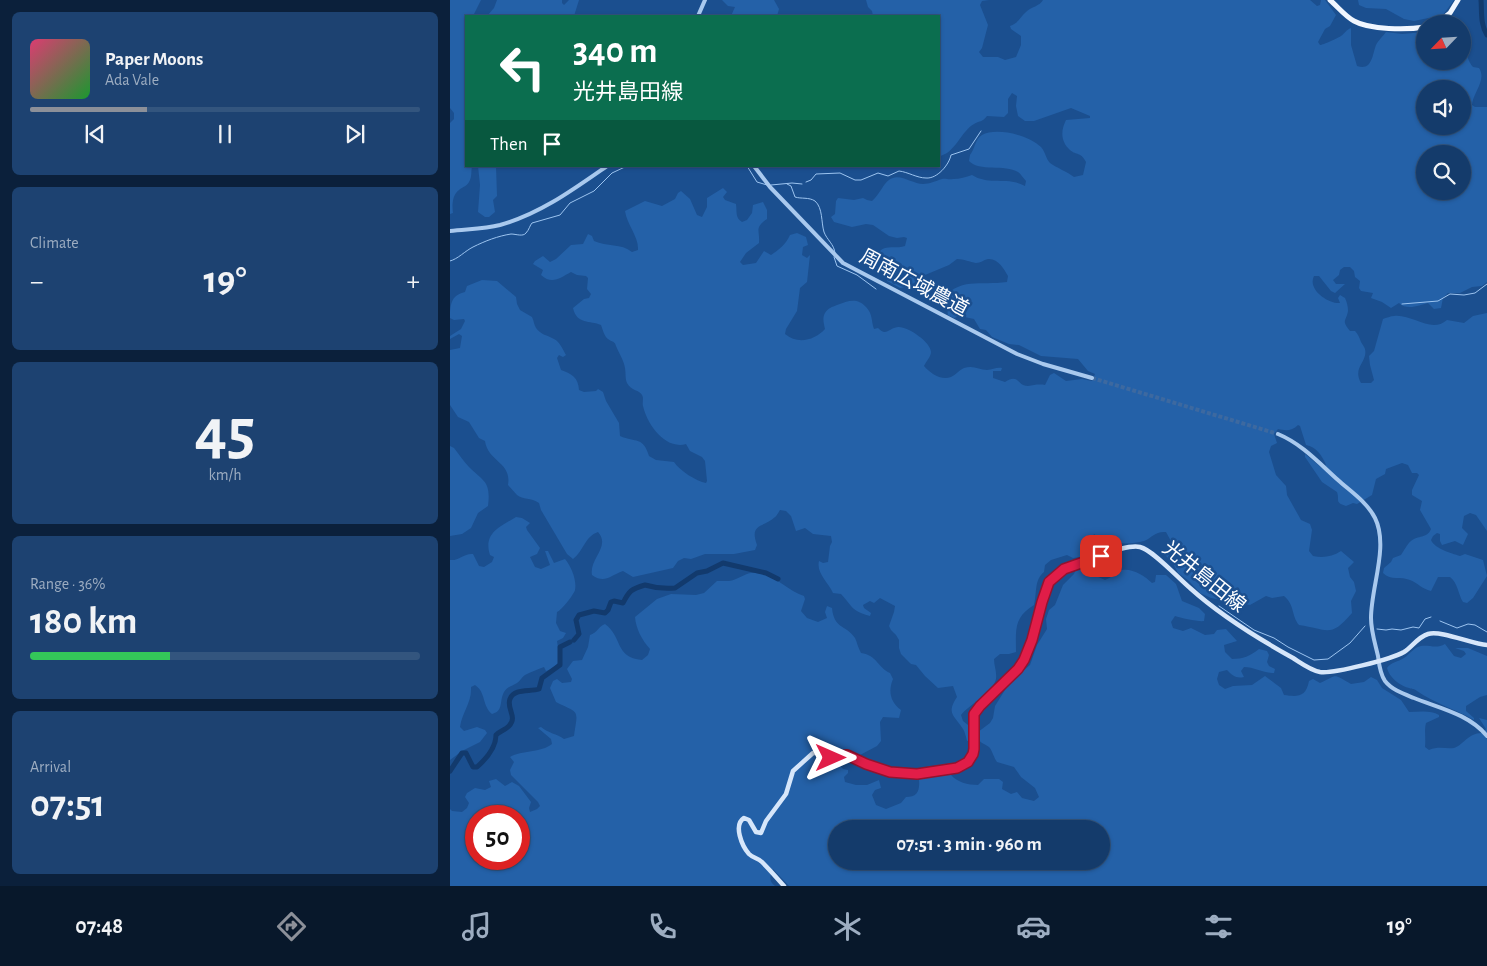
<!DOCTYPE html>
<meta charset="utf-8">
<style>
:root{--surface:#143b6b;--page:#1d4271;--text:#f1f3f6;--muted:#9dadc1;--line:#33557e;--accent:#8c9099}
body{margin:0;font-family:"Alegreya Sans","Noto Sans JP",sans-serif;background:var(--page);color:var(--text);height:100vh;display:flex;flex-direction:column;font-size:19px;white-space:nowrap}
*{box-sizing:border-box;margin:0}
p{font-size:16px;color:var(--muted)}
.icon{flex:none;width:28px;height:28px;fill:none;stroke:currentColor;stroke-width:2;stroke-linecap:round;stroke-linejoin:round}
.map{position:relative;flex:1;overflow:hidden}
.side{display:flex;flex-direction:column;gap:12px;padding:12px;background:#0b203b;width:450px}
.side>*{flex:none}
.banner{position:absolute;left:15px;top:15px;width:475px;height:152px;border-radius:0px;box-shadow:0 1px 4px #0004,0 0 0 1px var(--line);background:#0b6e4f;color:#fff;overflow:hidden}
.needle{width:32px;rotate:245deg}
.tools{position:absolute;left:966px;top:15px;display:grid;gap:10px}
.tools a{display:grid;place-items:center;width:55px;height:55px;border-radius:50%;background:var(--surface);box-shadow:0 1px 4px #0004,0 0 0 1px var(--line);font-size:25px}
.speed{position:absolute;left:15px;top:805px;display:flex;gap:10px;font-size:25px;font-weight:700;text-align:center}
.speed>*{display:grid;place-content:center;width:65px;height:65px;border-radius:50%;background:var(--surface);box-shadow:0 1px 4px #0004,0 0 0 1px var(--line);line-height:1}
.speed .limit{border:8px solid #d22;background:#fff;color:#111}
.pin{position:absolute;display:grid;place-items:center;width:42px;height:42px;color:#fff;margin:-21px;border-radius:10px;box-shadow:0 2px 8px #0006}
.me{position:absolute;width:55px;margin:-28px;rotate:90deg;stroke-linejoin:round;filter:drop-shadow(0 0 4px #0008)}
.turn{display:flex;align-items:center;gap:18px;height:105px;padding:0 25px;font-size:22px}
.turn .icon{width:65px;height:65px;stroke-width:2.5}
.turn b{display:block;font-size:35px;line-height:42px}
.then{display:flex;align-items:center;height:48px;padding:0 25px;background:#0003;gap:10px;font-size:19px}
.big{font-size:38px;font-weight:600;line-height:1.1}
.side .tile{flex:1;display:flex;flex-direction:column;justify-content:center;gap:8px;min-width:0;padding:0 18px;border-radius:8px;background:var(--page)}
.side .dial{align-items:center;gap:0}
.dial b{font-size:65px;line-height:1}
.song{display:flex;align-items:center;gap:15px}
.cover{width:60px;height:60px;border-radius:8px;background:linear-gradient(135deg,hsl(340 70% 55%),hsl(130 70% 35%))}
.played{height:5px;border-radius:2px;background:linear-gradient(90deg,var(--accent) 30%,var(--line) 30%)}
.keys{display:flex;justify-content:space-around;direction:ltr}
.heat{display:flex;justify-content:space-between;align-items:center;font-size:28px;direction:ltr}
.charge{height:8px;border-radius:4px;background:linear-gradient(90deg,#34c759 36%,var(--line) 0)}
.trip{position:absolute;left:378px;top:820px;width:282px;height:50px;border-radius:25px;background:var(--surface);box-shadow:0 1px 4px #0004,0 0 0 1px var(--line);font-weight:600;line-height:50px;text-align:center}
.tabs{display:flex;height:80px;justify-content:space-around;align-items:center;background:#08182b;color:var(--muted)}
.tabs .icon{width:35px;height:35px}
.tabs .active{color:var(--accent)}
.tabs b{font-size:22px;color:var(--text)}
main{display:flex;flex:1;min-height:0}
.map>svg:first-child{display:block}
.green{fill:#2461a8;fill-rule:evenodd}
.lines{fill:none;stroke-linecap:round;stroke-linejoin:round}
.stream{stroke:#9cc4f0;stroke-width:1}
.river{stroke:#123a6d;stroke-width:5}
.tertiary-tunnel{stroke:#3d69a0;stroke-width:4;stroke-dasharray:4 2;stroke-linecap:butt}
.tertiary{stroke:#a9c9ee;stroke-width:4}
.secondary{stroke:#d6e6fa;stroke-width:4.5}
.primary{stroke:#f0f6ff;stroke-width:5}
.route-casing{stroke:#92132f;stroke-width:12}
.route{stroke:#e11d48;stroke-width:9}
.labels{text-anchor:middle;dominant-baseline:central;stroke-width:5;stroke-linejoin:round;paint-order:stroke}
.street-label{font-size:20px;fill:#fff;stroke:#1b4f8f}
</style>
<main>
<section class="side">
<div class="tile">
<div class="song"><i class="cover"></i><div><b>Paper Moons</b><p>Ada Vale</p></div></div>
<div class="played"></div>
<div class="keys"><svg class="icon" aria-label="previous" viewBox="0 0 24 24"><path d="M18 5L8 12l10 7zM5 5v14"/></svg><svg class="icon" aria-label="pause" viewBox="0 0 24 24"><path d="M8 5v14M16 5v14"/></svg><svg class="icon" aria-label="next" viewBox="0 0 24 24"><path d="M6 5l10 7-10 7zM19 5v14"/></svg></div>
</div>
<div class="tile"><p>Climate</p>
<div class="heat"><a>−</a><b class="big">19°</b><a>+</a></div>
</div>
<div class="tile dial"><b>45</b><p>km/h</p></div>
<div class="tile"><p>Range · 36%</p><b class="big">180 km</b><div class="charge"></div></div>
<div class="tile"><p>Arrival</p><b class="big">07:51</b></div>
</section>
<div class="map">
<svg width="1037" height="886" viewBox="0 0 1037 886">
<rect width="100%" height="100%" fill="#1b4f8f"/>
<!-- green -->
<path class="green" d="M 0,0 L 31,0 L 23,16 L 16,16 L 16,166 L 22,166 C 21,171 22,178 19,182 C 16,187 12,187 9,190 C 2,195 2,206 3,213 L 0,214 L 0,123 L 4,119 L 4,113 L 0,108 Z
M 47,0 L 112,0 L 112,3 L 114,5 L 119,0 L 129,0 L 124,16 L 37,16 L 44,8 Z
M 272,0 L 324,0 L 329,9 L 327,16 L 281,16 L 285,7 L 278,6 Z
M 416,0 L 539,0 L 532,1 L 530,5 L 538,25 L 532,48 L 529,52 L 533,57 L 548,57 L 555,60 L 566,57 L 571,45 L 571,36 L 561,29 L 560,26 C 569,23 570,17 576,12 C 581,7 590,6 593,0 L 860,0 L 867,6 L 870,5 L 871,0 L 875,0 L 886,15 L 880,26 L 875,29 L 868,42 L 870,45 C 873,45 888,38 891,36 C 895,33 896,30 901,28 L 901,45 L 907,66 C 922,71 922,56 926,45 C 928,41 933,36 936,32 L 952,34 L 975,32 L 975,61 L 1012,61 L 1013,41 L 1016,41 L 1017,43 C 1016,52 1017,60 1023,67 L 1029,68 C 1037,80 1023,92 1022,105 L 1025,107 L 1037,107 L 1037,282 L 1032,286 L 1022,287 L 1010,293 L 998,293 L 993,298 L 991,308 L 984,309 L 978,303 C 970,305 957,311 949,303 L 941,308 L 932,302 L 921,298 L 923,293 L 911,291 L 909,288 L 910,281 L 905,277 L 904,271 L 900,267 L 894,267 L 890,270 L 889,275 L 883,280 L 886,284 L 895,284 L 885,293 L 881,291 L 869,276 L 864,276 C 857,289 878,304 890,303 L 888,298 L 890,295 L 895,298 C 897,302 898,307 898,311 C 896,322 891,320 900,331 L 905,331 C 908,334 909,337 911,342 C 912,344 914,346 915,349 C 918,362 902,367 911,383 L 921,383 L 924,380 L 920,365 L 919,356 L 924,351 L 933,319 C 936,318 941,316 944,316 C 963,314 981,334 997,320 L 1014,323 L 1023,316 L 1037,313 L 1037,531 L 1026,515 L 1020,513 L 1014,516 L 1012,528 L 1018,534 L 1013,545 L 1005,541 L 992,545 L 990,541 L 990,534 L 987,533 L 983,536 L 981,540 C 985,549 1001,553 1010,556 L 1015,554 L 1033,560 L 1037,576 L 1023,598 L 1017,603 L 1013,602 C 1008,594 1008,583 1000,577 L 988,577 L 981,591 C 972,589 968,583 960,580 C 951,576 941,581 933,573 L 934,568 L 941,562 L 943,558 L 951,555 C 954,551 957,544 961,541 C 968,535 977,539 981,529 L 970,510 L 972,501 L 962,495 L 962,490 L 969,475 L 967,473 L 962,473 L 958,465 L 952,463 L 936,469 L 935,474 L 926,479 L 922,495 L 907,504 L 903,503 L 896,506 C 884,502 890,501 887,492 L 872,482 L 855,457 L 855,454 L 872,468 L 876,465 C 872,455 866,447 856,445 L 850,426 L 848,425 C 842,431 836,431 828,429 L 824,434 L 827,443 L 821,446 L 819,452 L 826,475 L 836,486 L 837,495 L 851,520 L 860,524 L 862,530 L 859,551 L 863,556 C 873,558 882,557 891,551 L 904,562 L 898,568 L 900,577 L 904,582 L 906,591 L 901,601 L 902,613 C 880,639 878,629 849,625 C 841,615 845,605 834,596 L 822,598 L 816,596 L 800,605 L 761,598 L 750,593 L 739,581 L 728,573 L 723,563 L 715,555 L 719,551 L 725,550 L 725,545 L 722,543 L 716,532 C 705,531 703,537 694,541 C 687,543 676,544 669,543 L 666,540 L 652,540 L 644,534 L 636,552 L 631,557 L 623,558 L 617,555 L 601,560 L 595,565 L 594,572 C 584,580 587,593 584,605 C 563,618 566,631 566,652 L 559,654 L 550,654 L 544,659 C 544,666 547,672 546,679 C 544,691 518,706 511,715 L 513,721 L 518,725 L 520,740 L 517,741 C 516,737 515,732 513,729 C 504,715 496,714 507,697 L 503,686 L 488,688 L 475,676 L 466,665 L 461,664 L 451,654 L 449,648 L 449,640 L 446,635 L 441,630 L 439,626 L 444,612 L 445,606 L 430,598 L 424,603 L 420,601 L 413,605 L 414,608 L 421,613 L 420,616 C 400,610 404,608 391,594 L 383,593 C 378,582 366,573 369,561 L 373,563 L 378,562 L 380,546 L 382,542 L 381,536 L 363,534 L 355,528 L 346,531 L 341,516 L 336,511 L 330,510 C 330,510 326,517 325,517 C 313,528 299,523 307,545 L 305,550 L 284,554 L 255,554 L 241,559 L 234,558 L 228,561 L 223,568 L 183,577 L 173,571 C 159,576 155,584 142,575 C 139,558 161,547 148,532 C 135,536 133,552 123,559 L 117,554 L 91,510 L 89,503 C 81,497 73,500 67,495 C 64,492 61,488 58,485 C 62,462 38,462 35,441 L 29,438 L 19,422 L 8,417 L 0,405 L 0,350 L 10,348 L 12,336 L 9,334 L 0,339 L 0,336 L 11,329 L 15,321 L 14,319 L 4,320 L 0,318 C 0,305 1,295 15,292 L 17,286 L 32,280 L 47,281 L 66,297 L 67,304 L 70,310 L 82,317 C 84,321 84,325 86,328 C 91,335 97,335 104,339 C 110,342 113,350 116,355 L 113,357 L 109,355 L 107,358 L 111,370 C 122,374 128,377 129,390 L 134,392 L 146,391 L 148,389 L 153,392 L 156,401 L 169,423 L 170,436 C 186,443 193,436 199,456 L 206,460 L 224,462 C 230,471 246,481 256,483 L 257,481 L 255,461 L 252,457 L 240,451 L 236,444 C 215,450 197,424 193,406 C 192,403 194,398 192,395 C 190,390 181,391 177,383 C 175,378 176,374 175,368 C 174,361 169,353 166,346 C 165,341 162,342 158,339 C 154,336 153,330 151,325 C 140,320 127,325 123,308 L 134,299 L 139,298 L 141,294 L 137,289 L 138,278 L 136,276 L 127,275 L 121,272 C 110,278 102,285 91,275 L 93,270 L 83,264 L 85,261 L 93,256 L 100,262 L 106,259 L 121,245 L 133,244 L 138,234 L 142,236 L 144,241 C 157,247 171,243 182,252 L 188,250 C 189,237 177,225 175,211 L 195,201 L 212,206 L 225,199 L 228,193 L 231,191 L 240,199 L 247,215 L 252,217 L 257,207 L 257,198 L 273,188 L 277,192 L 273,197 L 275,200 L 286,204 C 287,211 285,218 292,222 L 297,220 L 302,213 L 303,205 L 313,202 L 317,210 L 317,219 C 304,228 310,230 309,243 L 296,253 L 290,262 L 293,265 L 306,263 L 314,251 L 321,255 C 329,250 336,244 340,235 L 347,233 L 356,237 L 358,245 L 353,247 L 352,255 L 357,258 L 360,255 L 357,282 L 350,288 L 347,311 L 336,329 L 335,334 C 348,345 365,340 375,329 C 374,324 372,318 375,313 C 378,308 382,307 387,305 C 398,301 407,297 416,307 C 423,314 421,321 424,329 L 428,328 C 436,337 439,328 448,327 C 457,326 481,342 481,352 C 481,357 476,361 474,366 C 480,373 491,381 501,377 C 506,375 509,370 514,368 C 524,365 529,370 537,370 C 543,370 546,367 552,368 L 551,371 L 543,371 L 543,378 L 555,382 C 569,373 567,386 578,386 C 584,385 589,384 595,385 L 600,375 L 604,373 L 616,381 L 632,379 L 642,381 L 645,374 L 638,371 L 628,359 L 591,356 L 569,345 L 559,344 L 542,337 L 536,330 L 530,329 L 524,319 L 510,316 L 504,318 L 498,315 L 497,309 L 490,306 L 490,302 C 509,276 530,286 557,282 L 558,276 C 554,269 548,258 538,259 C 533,260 531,263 526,263 C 520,262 514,259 507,259 L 499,265 L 475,275 L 460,286 L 450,288 L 437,281 C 436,270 434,265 425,258 C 433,242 443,250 455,246 L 457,238 L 454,237 L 447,238 L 439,236 L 423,225 L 416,224 L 402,227 L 384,222 L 381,217 L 385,214 L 386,201 L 388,198 L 404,200 L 413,198 L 417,200 L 422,201 C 430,194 433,184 439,180 C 449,172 462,184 473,184 C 480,184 485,181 492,179 C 495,178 499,180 503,179 C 510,179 516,177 522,175 C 539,186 558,176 575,186 L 576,181 C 573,178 571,174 568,172 C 555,164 529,172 519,161 L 520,155 C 525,149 525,139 532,135 C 546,127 579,135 591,147 C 595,151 596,159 600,163 C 605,167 618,172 624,177 L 633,175 L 636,162 C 630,151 627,156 620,150 C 610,141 611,130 616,120 L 640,118 L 640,116 L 621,108 L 584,121 L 575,121 L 568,116 L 566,106 L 567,96 L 562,93 L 558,99 L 558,113 L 554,117 L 537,116 C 531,123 531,120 524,124 C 511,131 505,154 489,156 L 489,16 L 423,16 L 422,11 L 418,7 ZM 975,89 L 1012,89 L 1012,126 L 975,126 ZM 975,154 L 1012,154 L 1012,191 L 975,191 Z
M 908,0 L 1004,0 L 993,15 L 964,21 L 954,19 L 936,9 L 916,8 L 909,5 Z
M 28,166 L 46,166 L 47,196 L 43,200 L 45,212 L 39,217 L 35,217 L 28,212 L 30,185 Z
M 0,446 L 4,448 C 9,454 13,461 19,467 C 34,482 41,481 38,506 L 28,513 L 21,528 L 12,534 L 0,536 Z
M 66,517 L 72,518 L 80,523 L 76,527 L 77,530 L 90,548 L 87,554 L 80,557 L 85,567 L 91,569 L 100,565 L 95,551 L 98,551 L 104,563 L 115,559 C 121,566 127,580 125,590 C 124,594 112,610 107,612 L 106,623 L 110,631 L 116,633 L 113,638 L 107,641 L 110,661 L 102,669 L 96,671 L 94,667 C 88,669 81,672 75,675 C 72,677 70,681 67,683 C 62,686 57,687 54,692 C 49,701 54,711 42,714 C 32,706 36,692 25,685 L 21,687 C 22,703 12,712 10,727 L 14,731 L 27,727 L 35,730 L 37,733 L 30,742 L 12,751 L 0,760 L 0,560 C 9,561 14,553 23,554 L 29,566 L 34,567 L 42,562 L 44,557 L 40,555 C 33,533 50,527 66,517 Z
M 634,566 L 642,568 L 646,576 L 655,580 C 661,578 666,572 672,570 C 682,568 695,576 702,583 L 705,582 L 706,575 L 716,575 L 726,584 L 732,601 L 749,608 L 755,614 L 754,621 C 749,622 731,618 725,616 L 721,622 L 723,628 L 733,631 L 741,628 L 755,635 L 764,634 L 767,630 L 776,629 L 787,641 L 774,645 L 775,652 L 782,659 C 793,659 800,656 809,649 L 817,651 L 819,655 L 817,662 L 819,666 L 825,669 L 824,673 C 813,673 804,667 794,667 L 791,671 L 794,677 C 786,679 782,675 777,670 L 769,672 L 767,679 L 769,685 L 775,689 L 783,686 L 802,685 L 815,676 L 831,688 L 834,695 C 848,697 856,697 859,681 L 863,679 L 870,683 C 889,675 881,673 901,684 L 914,682 L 921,677 L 927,680 L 932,688 L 951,700 L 959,712 C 969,712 981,710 989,715 L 989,717 L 976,723 C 974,731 976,738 975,747 L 979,750 C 989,746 995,749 1004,748 C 1012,746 1019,732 1033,733 L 1036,729 L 1029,718 L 1037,720 L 1037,886 L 339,886 L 323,869 C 320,876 318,880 325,886 L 0,886 L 0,809 L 2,811 L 12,812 L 17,808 L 19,803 L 15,797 L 17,793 L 25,788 L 35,790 L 41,787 L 39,781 L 46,779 L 55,786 L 62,782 L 69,786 L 81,802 L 79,808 L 80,812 L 87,809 L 90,806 L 88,802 L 61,775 L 60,770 L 64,762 L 60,757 C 72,750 91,753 102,744 L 101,739 L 88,728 L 91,727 C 98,733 107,734 114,739 L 124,736 C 128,708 130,714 106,702 L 100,688 L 103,681 L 107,679 L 112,683 L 121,682 L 122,679 L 117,669 L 123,661 L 132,660 L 138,647 L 140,635 C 147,633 149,626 155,624 C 173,637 164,657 192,660 L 198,655 L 200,649 C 192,640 186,629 185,617 L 207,599 L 221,594 L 246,595 L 254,593 L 267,581 C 271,581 275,581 279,581 C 287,580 294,574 301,573 C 324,572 335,590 354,596 L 355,599 L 351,611 L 357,618 L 368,622 L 377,618 L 375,612 L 377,606 L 382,608 C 384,629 395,624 405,638 C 407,642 408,648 411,653 C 427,655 428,668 440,673 L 443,679 C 438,691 440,702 451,710 L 449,718 L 433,717 L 430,722 L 431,741 L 427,746 L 410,755 L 399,753 L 393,754 L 389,764 L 393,769 L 398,770 L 398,773 L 394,777 L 395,782 L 406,785 L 417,785 L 429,780 L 431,788 L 425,790 L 422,795 L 426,805 L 436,809 L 451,803 L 456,797 C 467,797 470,791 469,780 C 477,773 490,774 501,775 C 507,782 518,785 528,785 L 534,779 L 549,779 L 553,782 L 552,789 L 561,794 L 567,792 L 572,798 L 584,801 L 589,797 L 585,788 L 571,777 L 564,767 L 547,762 C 544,758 542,750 539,747 C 531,741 529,745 528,732 L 540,723 L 543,718 L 545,706 L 560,682 L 580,665 L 587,645 L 597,629 L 596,619 L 599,610 L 605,605 L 613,585 L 624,574 L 627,567 ZM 26,816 L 69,816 L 69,859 L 26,859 ZM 386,829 L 651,829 L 651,861 L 386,861 Z
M 995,644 L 1004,656 L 1011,658 L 1016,654 L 1014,651 L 1005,648 L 1018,648 L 1037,656 L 1037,695 L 1030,697 L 1016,706 L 1016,711 L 1024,718 L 1024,720 C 1005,709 984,703 967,691 C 963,688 964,690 959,688 C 950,686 939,677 937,668 C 941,662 948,662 954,658 C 960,654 964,647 971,646 C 980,645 987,649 995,644 Z"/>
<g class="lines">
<!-- stream -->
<path class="stream" d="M 297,166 L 307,182 L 317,185
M 356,182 L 361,180 L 366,174 L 390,173 L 405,180 L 411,180 L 428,173 L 438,176 L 449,171 C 458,172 467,178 476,178 C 487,179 499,165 501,155 L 519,149 L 531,131
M 337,184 L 341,186 L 345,197 C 351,199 359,197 365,201 C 373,208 371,222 374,232 C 377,240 384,244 385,253
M 321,185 L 342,183 L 352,184
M 384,257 L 387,266 L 407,275 L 426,289
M 0,261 C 8,259 15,251 23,247 C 35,241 48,236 61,234 C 66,234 73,237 76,233 C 79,230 80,225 82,223 L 110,215 L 120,203 L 144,191 L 162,173 L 177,166
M 952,304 L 988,301 L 1000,294 L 1014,295 L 1025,293 L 1037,284
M 769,606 L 804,630 L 824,638 L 838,647 L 864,660 L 878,659 L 900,643 L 915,626
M 990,621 L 1007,628 L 1018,624 L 1025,625 L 1037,632
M 927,629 L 936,630 L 942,629 L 951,630 L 963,627 L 969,628 L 975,619 L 981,617"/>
<!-- river -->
<path class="river" d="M 1031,0 C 1032,12 1030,23 1037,35
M 124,640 L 129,634 L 126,620 L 129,615 L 144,611 L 155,613 L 158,610 L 161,602 L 164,601 L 173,603 C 179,591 181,589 195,585 C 205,588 214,589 225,588 L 247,573 L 257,571 L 273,563 L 316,573 L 328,579
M 0,771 L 12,753 L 16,753 L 23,767 L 27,767 C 36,759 46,747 46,735 C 50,731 55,730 59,726 C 68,717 56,708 60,699 C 64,688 80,692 89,689 L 92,678 L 110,665 L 110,647 L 120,642"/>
<!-- tertiary-tunnel -->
<path class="tertiary-tunnel" d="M 642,378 L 828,434"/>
<!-- tertiary -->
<path class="tertiary" d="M 248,16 L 255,0
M 304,166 L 320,187 L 393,263 L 567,354 L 593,364 L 642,378
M 0,231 C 16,229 34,229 50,225 C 90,214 124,189 157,166
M 828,434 C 852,444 869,463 888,480 C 900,491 917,502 925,518 C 939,546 921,587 921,618 C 921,631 925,643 928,656 C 929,664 930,674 935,681 C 942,690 954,694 964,698 C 989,708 1019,714 1037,736"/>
<!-- secondary -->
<path class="secondary" d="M 334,886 C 327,878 320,870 312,862 C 308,858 303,858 299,854 C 292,846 283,825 294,818 L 299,820 L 306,832 L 311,833 L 316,821 L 336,794 L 343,771 L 363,753 L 366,753 L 376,758 L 397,755 L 402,756 L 417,764 L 440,771 L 467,774 L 507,768 L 518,762 L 523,754 L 524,749 C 524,739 522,726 524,715 C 526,704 559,680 568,669 C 574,662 577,654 580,646 C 587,626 588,603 598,584 C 607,569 624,564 639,559 C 652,555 678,544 690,547 C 703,550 729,579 740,588 C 770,615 807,638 843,658 C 851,663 860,670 870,672 C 883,674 942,659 954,652 C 962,647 968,637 978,634 C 991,630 1022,644 1037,645"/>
<!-- primary -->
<path class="primary" d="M 880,0 C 888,7 895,16 904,21 C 920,30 957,30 975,27
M 986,24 L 1000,13 L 1008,0"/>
</g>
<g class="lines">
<!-- route casing -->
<g class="route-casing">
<path id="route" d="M 381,758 L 397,755 L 416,764 L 440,772 L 467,774 L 507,768 L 518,762 L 523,754 L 524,749 L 524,714 L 530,706 L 568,669 L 574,660 L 582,640 L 592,602 L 599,582 L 614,569 L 651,556"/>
</g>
<!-- route -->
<use href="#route" class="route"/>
</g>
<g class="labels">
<!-- street labels -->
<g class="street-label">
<text transform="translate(464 283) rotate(28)">周南広域農道</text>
<text transform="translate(754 577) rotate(39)">光井島田線</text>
</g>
</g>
</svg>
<div class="tools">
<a><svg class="needle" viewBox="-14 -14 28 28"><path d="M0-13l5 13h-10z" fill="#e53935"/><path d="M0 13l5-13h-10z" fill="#9dadc1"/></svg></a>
<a><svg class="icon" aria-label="sound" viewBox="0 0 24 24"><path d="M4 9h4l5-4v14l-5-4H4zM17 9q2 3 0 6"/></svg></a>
<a><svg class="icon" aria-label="search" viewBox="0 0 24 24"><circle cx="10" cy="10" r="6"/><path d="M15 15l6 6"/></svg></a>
</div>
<div class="speed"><div class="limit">50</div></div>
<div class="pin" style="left:651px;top:556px;background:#d93025"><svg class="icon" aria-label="arrive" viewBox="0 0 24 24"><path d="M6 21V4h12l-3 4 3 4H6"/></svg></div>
<svg class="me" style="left:381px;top:758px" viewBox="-20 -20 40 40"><path d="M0-17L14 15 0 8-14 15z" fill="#e11d48" stroke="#fff" stroke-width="4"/></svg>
<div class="trip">07:51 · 3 min · 960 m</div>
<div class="banner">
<div class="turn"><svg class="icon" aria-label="left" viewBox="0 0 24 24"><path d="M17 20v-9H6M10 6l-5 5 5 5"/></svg><div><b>340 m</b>光井島田線</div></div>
<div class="then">Then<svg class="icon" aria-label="arrive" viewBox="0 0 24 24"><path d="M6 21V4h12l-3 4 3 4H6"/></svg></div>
</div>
</div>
</main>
<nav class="tabs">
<b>07:48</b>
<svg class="icon active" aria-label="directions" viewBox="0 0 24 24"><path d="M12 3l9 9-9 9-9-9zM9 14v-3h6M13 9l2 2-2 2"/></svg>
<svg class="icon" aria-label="music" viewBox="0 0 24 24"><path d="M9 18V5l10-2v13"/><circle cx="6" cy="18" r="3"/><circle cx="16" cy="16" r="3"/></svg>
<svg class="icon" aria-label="phone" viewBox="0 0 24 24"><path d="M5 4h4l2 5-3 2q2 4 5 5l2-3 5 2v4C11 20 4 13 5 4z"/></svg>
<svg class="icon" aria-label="climate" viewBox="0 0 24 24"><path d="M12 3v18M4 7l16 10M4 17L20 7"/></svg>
<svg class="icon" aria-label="car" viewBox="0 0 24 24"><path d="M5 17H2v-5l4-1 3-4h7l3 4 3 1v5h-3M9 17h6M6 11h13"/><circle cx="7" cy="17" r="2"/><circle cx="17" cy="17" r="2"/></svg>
<svg class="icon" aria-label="filters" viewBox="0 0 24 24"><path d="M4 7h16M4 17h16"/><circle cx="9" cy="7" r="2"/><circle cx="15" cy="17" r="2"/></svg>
<b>19°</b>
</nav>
